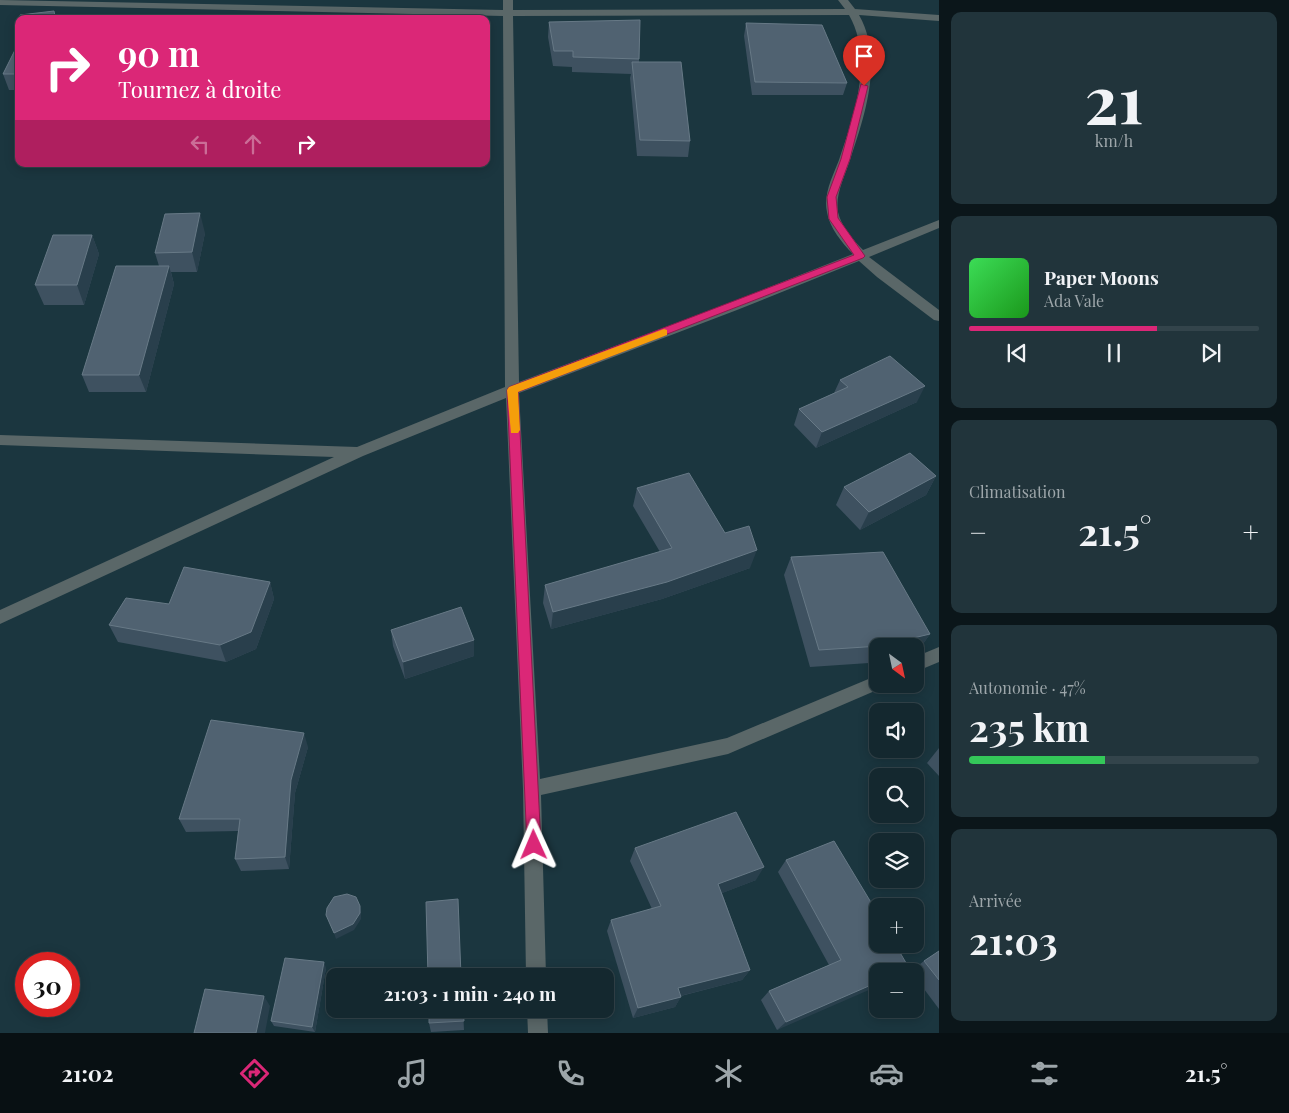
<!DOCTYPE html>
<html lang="fr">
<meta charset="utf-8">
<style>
:root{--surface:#14282f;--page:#21343b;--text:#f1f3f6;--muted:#9da6aa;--line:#33444b;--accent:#db2777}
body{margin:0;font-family:"Playfair Display",serif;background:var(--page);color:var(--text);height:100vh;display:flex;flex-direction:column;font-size:19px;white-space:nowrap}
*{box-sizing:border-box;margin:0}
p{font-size:16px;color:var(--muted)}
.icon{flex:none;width:28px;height:28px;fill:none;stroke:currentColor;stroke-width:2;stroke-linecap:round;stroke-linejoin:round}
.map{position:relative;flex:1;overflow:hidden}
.sheet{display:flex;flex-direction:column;gap:12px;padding:12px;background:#0b161a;width:350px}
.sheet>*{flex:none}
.banner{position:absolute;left:15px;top:15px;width:475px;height:152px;border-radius:10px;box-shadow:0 2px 12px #0003,0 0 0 1px var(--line);background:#db2777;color:#fff;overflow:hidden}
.needle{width:32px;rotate:147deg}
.buttons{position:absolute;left:869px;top:638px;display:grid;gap:10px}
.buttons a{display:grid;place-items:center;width:55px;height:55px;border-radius:10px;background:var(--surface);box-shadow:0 2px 12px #0003,0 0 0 1px var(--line);font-size:25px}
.speed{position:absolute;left:15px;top:952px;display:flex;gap:10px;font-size:25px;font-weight:700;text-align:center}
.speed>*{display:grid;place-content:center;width:65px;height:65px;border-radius:50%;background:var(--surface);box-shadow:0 2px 12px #0003,0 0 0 1px var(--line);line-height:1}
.speed .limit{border:8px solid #d22;background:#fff;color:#111}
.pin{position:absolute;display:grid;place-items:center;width:42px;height:42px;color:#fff;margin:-51px -21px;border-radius:50% 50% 50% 0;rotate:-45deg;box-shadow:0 0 5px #0007}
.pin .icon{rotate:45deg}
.me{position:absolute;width:55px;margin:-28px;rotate:359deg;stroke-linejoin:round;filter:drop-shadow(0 0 4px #0008)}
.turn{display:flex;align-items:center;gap:18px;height:105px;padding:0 20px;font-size:22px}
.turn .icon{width:65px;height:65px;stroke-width:2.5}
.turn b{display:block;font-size:35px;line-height:42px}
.lanes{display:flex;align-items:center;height:48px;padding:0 20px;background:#0003;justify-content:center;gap:25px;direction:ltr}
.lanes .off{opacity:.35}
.big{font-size:38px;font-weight:700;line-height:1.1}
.sheet .card{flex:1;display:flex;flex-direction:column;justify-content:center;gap:8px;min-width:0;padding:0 18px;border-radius:10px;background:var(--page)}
.sheet .dial{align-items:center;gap:0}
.dial b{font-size:65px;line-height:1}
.song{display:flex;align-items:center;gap:15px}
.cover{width:60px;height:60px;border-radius:8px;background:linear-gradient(135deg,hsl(130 70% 55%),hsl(120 70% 35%))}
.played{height:5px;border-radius:2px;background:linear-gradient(90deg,var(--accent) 65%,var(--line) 65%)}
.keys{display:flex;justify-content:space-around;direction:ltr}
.heat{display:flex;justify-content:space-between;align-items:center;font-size:28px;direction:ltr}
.charge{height:8px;border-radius:4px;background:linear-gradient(90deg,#34c759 47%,var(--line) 0)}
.trip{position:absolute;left:326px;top:968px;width:288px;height:50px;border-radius:10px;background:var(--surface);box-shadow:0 2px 12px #0003,0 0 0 1px var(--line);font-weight:700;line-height:50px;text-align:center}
.tab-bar{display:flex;height:80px;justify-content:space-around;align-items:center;background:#081013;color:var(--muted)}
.tab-bar .icon{width:35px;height:35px}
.tab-bar .active{color:var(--accent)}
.tab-bar b{font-size:22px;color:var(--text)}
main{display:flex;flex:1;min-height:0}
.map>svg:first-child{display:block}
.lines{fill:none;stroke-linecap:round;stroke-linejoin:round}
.minor{fill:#5a6768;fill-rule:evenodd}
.wall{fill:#3e5160}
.shaded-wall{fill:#293f4c}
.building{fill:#506271;stroke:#677986}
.route{fill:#db2777;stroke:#8e194d}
.slow{fill:#f59e0b}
</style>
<main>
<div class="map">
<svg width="939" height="1033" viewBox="0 0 939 1033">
<rect width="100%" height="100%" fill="#1b363f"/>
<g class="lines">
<!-- minor -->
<path class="minor" d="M 0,0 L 503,10 L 503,0 L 513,0 L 513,10 L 845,9 L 838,0 L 848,0 L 855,9 L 939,15 L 939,21 L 859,15 C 884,59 865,115 850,160 C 845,176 835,194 838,212 C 841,226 853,240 863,250 L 939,220 L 939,228 L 869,257 L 939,310 L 939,321 L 934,320 L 877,277 L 859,261 L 737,310 L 519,393 L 540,779 L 727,738 L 878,675 L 878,684 L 886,684 L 884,687 L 728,754 L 541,795 L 546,976 L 526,976 L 523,789 L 506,398 L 363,456 L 0,624 L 0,610 L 334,457 L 0,445 L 0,435 L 357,447 L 505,387 L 503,16 L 0,5 ZM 849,15 C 874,59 854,116 839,160 C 833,176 823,194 827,212 C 829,227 842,243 853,254 L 727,304 L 519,382 L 513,16 Z
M 939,647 L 939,662 L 915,672 L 915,657 Z
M 527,1009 L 547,1009 L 548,1033 L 528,1033 Z"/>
</g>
<!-- wall -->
<path class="wall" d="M 549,22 L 639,59 L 639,62 L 690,141 L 688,157 L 637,156 L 630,78 L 631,74 L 572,72 L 572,67 L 553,66 L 548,37 Z
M 746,23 L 847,83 L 843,95 L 752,95 L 744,36 Z
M 19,44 L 19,90 L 9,90 L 3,74 Z
M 205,233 L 197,272 L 171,272 L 174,284 L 146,392 L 89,392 L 82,375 L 159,266 L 155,253 Z
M 92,235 L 99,254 L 84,305 L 44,305 L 35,285 Z
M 840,380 L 917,402 L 816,448 L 794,425 L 799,409 L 834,393 Z
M 936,476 L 926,495 L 860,530 L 836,505 L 844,487 Z
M 637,488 L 725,533 L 750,568 L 662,599 L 551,629 L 543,603 L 545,585 L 660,552 L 633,506 Z
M 791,557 L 930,634 L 918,651 L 915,652 L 915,646 L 878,646 L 878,661 L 869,663 L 810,667 L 784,575 Z
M 270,582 L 274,599 L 256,649 L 226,662 L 118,642 L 109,625 L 169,604 Z
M 391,630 L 474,656 L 405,679 L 393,646 Z
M 308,747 L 295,793 L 289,869 L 241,871 L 235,859 L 238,831 L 186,832 L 179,819 Z
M 939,748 L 939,776 L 927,763 Z
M 635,848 L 756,880 L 722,893 L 750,970 L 742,980 L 681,996 L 675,1007 L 633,1018 L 607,931 L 611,920 L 652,909 L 630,861 Z
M 786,860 L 909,968 L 905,971 L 878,971 L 777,1030 L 761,1000 L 769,991 L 829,965 L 778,872 Z
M 939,951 L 939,1009 L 915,977 L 915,971 L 911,971 L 924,961 Z
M 326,968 L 315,1032 L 274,1026 L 271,1021 Z
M 463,1009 L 464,1030 L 431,1032 L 429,1023 Z"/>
<!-- shaded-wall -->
<path class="shaded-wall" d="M 200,213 L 205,233 L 197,272 L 192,252 Z
M 92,235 L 99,254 L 84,305 L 77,285 Z
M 169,266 L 174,284 L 146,392 L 139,375 Z
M 925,386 L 917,402 L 816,448 L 822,432 Z
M 936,476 L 926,495 L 860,530 L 869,512 Z
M 757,550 L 750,568 L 662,599 L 551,629 L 553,612 Z
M 270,582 L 274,599 L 256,649 L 226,662 L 220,645 Z
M 930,634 L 918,651 L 915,652 L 915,646 L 880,646 Z
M 474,640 L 474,656 L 405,679 L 403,662 Z
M 878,649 L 878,661 L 869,663 Z
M 304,733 L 308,747 L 295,793 L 289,869 L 285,857 L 291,780 Z
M 764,867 L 756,880 L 712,897 L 718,884 Z
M 360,906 L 361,913 L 361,919 L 354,930 L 336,939 L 334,933 Z
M 324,962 L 326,968 L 315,1032 L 312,1027 Z
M 750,970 L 742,980 L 672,998 L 678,988 Z
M 878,982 L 878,986 L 777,1030 L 786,1022 Z
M 264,996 L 270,1006 L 265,1033 L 256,1033 Z
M 681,997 L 675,1007 L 633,1018 L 638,1008 Z"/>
<!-- building -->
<path class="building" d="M 54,11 L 55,16 L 102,16 L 101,19 L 20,19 L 20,15 Z
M 640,20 L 639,59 L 573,57 L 573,51 L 554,51 L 549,22 Z
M 746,23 L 822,25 L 847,83 L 755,82 Z
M 18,44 L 19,74 L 3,74 Z
M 632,62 L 681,62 L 690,141 L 640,140 Z
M 200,213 L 192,252 L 155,253 L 165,214 Z
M 53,235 L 92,235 L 77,285 L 35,285 Z
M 116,266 L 169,266 L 139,375 L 82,375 Z
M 890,356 L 925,386 L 822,432 L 799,409 L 848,387 L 840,380 Z
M 910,453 L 936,476 L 869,512 L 844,487 Z
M 689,473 L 725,533 L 749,526 L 757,550 L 667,582 L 553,612 L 545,585 L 672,548 L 637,488 Z
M 883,552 L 930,634 L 880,646 L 819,650 L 791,557 Z
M 184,567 L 270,582 L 251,632 L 220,645 L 109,625 L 126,598 L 169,604 Z
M 461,607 L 474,640 L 403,662 L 391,630 Z
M 211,720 L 304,733 L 291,780 L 285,857 L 235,859 L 240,819 L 179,819 Z
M 736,812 L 764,867 L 718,884 L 750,970 L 678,988 L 681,997 L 638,1008 L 611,920 L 661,906 L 635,848 Z
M 834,841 L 878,914 L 878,944 L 895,944 L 909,968 L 901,971 L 878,971 L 878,982 L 786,1022 L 769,991 L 841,960 L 786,860 Z
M 347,894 L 356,897 L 360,906 L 360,913 L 353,924 L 334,933 L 326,915 L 327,908 L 334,897 Z
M 458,899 L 461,976 L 428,976 L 426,902 Z
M 939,951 L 939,980 L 924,961 Z
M 285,958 L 324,962 L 312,1027 L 271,1021 Z
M 205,989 L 264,996 L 256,1033 L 194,1033 Z
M 429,1009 L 463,1009 L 464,1021 L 429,1023 Z"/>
<!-- route -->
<path class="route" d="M 861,84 L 868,86 L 850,159 L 836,197 L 838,218 L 865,256 L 863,258 L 518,392 L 541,845 L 539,850 L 534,852 L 529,850 L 527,845 L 507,390 L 509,387 L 854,255 L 829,219 L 827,197 L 841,159 Z"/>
<!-- slow -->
<path class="slow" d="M 664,329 L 667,330 L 667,335 L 518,392 L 520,430 L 518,433 L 511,433 L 507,390 L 509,387 Z"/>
</svg>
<div class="buttons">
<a><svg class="needle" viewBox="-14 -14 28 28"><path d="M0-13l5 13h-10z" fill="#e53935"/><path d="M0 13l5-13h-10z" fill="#9da6aa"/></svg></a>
<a><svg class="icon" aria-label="sound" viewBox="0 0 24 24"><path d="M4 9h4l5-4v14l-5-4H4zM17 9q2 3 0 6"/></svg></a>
<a><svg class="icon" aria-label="search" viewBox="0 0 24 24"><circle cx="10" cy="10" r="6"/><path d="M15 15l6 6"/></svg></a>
<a><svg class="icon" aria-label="layers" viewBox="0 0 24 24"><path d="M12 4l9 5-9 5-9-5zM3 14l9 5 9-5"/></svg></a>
<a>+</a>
<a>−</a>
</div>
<div class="speed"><div class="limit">30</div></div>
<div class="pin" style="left:864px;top:86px;background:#d93025"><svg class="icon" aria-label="arrive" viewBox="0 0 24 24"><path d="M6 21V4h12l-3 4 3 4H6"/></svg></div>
<svg class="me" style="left:534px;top:845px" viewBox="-20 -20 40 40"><path d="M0-17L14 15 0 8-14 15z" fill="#db2777" stroke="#fff" stroke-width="4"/></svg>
<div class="trip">21:03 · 1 min · 240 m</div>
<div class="banner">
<div class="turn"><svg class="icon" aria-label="right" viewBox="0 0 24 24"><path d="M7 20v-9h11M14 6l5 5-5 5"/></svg><div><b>90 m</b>Tournez à droite</div></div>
<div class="lanes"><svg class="icon off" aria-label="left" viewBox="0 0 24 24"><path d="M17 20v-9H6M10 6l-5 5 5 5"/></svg><svg class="icon off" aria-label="ahead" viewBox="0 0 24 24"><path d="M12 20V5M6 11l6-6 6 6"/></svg><svg class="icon" aria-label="right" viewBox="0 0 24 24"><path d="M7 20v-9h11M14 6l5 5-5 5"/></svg></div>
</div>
</div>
<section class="sheet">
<div class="card dial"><b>21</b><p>km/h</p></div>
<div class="card">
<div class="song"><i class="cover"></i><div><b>Paper Moons</b><p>Ada Vale</p></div></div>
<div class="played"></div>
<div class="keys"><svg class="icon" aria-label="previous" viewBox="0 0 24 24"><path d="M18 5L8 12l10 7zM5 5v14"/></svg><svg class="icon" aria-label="pause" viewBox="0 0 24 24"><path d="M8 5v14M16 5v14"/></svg><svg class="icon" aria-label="next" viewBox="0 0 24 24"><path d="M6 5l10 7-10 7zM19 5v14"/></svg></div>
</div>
<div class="card"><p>Climatisation</p>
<div class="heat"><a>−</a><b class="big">21.5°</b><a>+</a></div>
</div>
<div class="card"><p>Autonomie · 47%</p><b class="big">235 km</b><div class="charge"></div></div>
<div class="card"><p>Arrivée</p><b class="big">21:03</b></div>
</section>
</main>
<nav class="tab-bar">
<b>21:02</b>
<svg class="icon active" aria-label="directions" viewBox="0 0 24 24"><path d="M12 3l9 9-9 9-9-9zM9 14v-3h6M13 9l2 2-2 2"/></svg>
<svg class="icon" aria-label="music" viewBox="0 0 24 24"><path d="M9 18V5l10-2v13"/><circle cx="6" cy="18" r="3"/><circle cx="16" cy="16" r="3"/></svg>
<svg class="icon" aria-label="phone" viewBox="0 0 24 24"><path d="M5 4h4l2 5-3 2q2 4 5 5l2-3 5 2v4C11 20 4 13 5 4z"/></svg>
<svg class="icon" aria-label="climate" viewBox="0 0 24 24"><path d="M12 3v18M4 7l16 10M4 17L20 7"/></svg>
<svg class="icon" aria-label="car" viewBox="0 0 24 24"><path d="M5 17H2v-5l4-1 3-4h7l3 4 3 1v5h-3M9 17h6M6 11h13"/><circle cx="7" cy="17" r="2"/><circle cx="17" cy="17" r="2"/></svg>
<svg class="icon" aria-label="filters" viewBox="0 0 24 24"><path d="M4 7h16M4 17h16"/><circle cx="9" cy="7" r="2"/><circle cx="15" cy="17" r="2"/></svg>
<b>21.5°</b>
</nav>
